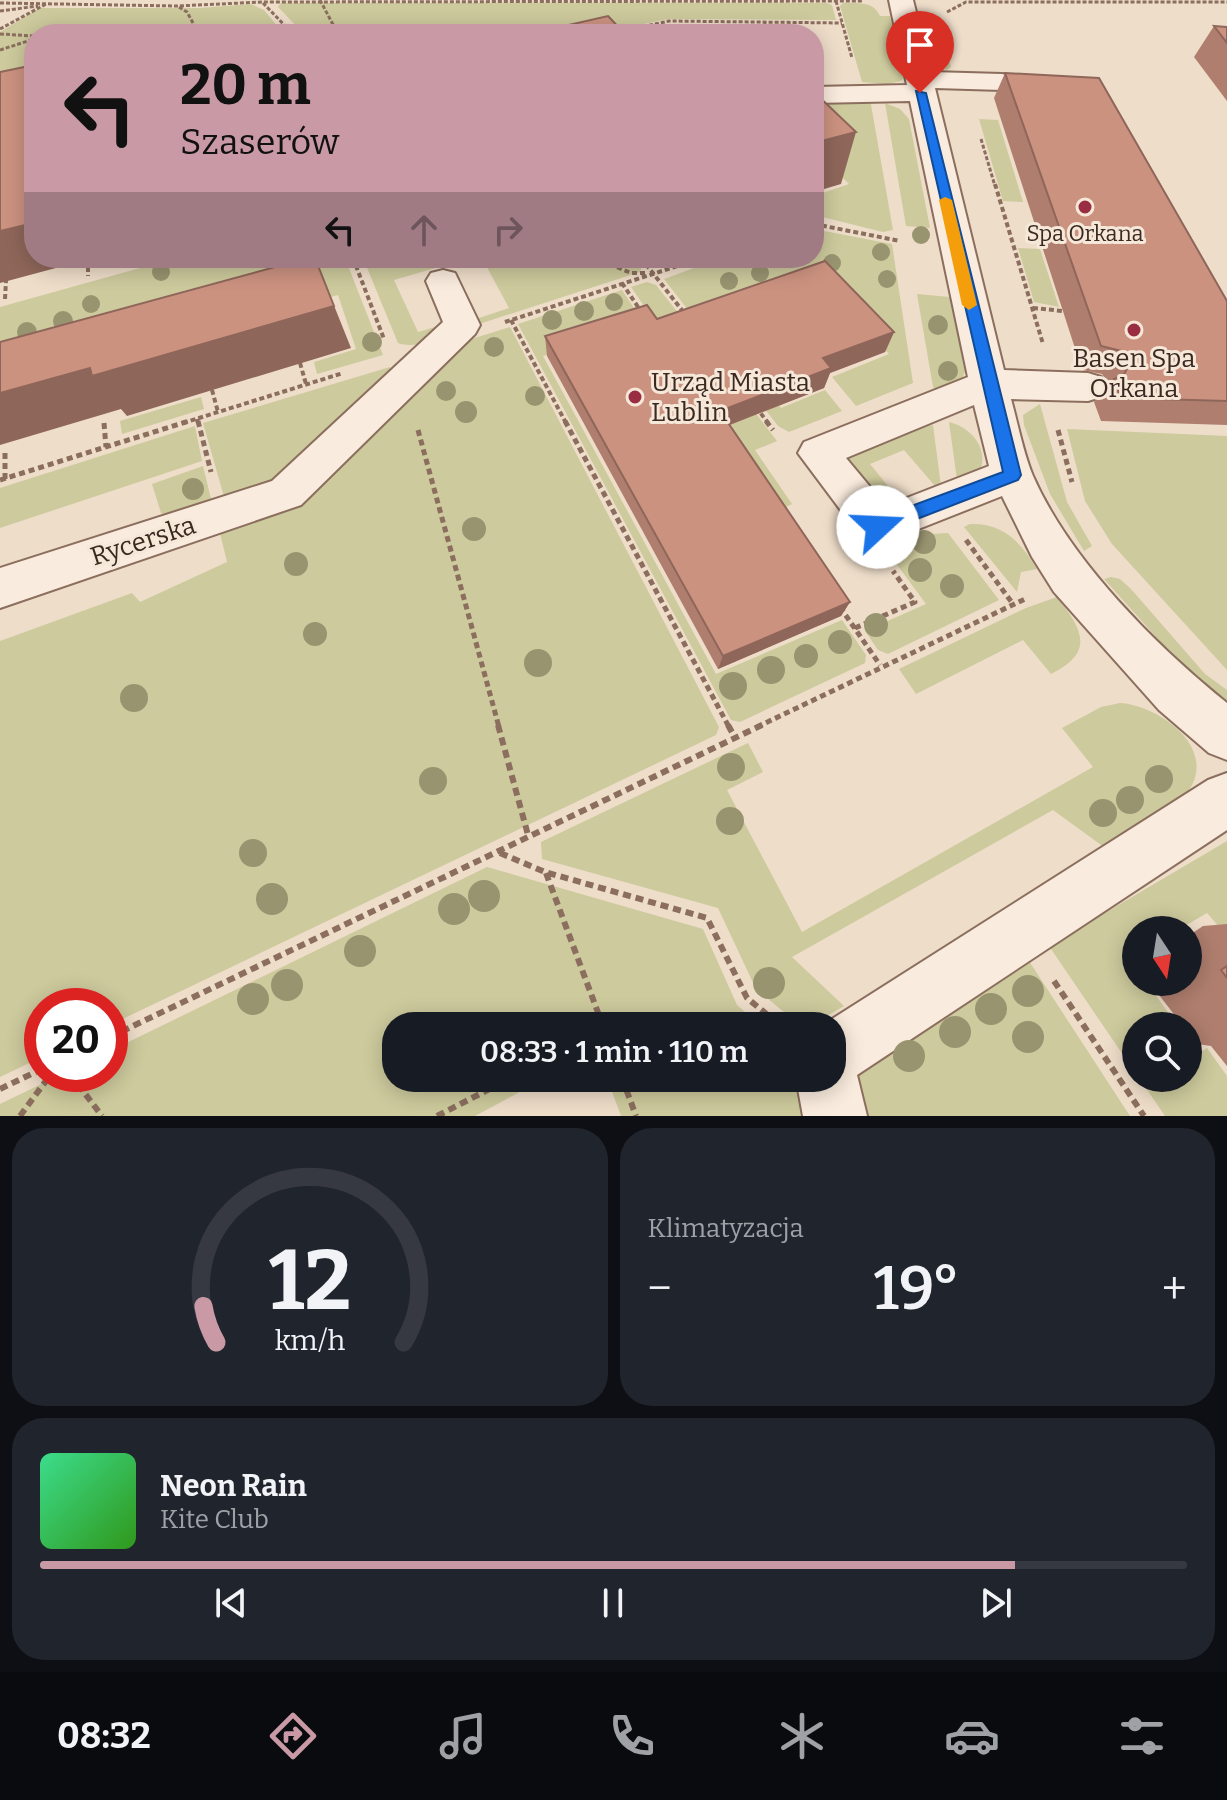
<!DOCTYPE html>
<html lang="pl">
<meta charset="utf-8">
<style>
:root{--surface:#171b24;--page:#20242c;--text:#f1f3f6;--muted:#9ea1a6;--line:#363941;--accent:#c99aa5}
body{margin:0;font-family:Bitter,serif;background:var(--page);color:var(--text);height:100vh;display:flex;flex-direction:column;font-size:30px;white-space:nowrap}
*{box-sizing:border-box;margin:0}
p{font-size:26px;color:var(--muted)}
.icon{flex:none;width:44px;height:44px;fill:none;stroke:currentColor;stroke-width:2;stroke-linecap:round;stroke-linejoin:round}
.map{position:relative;height:1116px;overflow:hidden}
.panel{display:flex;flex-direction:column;gap:12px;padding:12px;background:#0d0f14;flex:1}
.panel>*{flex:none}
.guide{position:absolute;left:24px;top:24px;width:800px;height:244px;border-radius:32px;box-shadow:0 4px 20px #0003;background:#c99aa5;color:#111;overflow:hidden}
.needle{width:52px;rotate:168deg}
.fabs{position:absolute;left:1122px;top:916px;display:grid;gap:16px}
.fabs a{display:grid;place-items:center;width:80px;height:80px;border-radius:50%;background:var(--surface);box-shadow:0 4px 20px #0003;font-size:40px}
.speed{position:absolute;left:24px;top:988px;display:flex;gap:16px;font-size:40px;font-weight:700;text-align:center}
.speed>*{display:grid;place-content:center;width:104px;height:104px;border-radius:50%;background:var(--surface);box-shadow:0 4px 20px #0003;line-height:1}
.speed .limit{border:12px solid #d22;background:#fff;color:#111}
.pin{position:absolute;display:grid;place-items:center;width:68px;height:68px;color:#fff;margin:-82px -34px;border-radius:50% 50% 50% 0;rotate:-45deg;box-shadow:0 0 8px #0007}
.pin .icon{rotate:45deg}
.me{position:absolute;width:88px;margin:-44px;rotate:70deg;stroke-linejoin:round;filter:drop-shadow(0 0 6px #0008)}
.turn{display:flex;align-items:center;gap:28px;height:168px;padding:0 24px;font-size:36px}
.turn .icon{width:104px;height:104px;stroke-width:2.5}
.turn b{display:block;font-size:56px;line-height:68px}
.lanes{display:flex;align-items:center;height:76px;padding:0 24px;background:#0003;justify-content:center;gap:40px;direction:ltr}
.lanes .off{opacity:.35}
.big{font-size:60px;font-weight:600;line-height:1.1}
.panel .widget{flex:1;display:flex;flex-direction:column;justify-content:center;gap:12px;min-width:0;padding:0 28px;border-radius:32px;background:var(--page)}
.panel .dial{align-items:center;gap:0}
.dial svg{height:208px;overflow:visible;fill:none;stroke:var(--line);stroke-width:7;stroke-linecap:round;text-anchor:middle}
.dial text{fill:var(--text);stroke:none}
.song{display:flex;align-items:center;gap:24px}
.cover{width:96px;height:96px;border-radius:12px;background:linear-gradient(135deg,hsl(150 70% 55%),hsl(110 70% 35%))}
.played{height:8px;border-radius:4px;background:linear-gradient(90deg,var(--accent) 85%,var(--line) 85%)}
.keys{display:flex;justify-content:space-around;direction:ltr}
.heat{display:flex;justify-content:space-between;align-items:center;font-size:44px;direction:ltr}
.panel .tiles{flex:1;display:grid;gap:12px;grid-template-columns:1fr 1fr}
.widget:last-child{grid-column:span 2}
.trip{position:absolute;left:382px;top:1012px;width:464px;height:80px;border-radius:32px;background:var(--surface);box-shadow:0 4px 20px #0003;font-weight:600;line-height:80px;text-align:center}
.tab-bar{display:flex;height:128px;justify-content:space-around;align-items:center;background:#090b0e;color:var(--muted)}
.tab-bar .icon{width:56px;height:56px}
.tab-bar .selected{color:var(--accent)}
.tab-bar b{font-size:36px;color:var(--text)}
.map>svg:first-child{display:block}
.green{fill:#cdca9d}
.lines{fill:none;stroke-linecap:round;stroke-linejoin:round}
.minor-casing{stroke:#8b6e5e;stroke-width:4}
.path-far3{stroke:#8b6e5e;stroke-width:3;stroke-dasharray:4 2;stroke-linecap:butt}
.path-far2{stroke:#8b6e5e;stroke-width:4;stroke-dasharray:5 3;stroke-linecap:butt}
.path-far1{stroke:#8b6e5e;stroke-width:5;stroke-dasharray:6 4;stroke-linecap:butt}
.path{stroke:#8b6e5e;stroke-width:6;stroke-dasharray:8 5;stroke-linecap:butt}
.minor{fill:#f9ebdd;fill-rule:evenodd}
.path-bridge{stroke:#8b6e5e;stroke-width:3;stroke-dasharray:4 2;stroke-linecap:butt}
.tree{fill:#999470}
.wall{fill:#af7e6e}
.shaded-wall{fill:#8f665a}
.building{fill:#cc9280;stroke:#8f665a;stroke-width:2}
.route{fill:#1a73e8;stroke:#114b97;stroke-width:2}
.slow{fill:#f59e0b}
.poi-dot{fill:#992e42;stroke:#f6e8d9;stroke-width:3}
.labels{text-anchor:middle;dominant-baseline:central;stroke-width:6;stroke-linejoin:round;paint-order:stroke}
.far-poi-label{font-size:22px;fill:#3b2921;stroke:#f6e8d9}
.poi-label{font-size:26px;fill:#3b2921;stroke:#f6e8d9}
.street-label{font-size:26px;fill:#3b2921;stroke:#f6e8d9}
</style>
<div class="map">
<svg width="1227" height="1116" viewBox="0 0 1227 1116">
<rect width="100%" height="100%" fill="#eeddc9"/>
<!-- green -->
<path class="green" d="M 281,3 L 827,3 L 832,5 L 836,20 L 668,19 L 594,34 L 365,34 L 357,28 L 304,34 L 278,7 Z
M 843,3 C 857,3 874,1 880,16 L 890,16 L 904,76 L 901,81 L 887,84 L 862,82 L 840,6 Z
M 251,4 L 264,10 L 284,34 L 34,34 L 34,111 L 0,119 L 0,32 L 40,8 L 200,8 Z
M 923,18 L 938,23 L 951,67 L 947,70 L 928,60 L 919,30 Z
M 672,24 L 759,24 L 760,34 L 626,34 Z
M 870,99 L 893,230 L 883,232 L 814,215 L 814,196 L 849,184 L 814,150 L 814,102 Z
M 885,103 L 900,109 L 909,119 L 930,228 L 906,226 Z
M 979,119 L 998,120 L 1023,202 L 1003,201 Z
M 814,229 L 892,244 L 913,383 L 856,406 L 832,377 L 889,354 L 813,273 L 710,319 L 781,408 L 825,390 L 842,411 L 789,432 L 778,426 L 664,279 L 721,258 L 814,258 Z
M 1018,248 L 1040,249 L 1059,307 L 1034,302 Z
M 176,258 L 345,258 L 383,355 L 317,374 L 314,362 L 356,349 L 338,295 L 0,390 L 0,307 Z
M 363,258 L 470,258 L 394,280 L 418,332 L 442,325 C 432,341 416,349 398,343 Z
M 482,258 L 636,258 L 642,266 L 640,272 L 479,324 L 476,319 L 509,308 Z
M 647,282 L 656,285 L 694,333 L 668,341 L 631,287 Z
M 622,290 L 644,323 L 543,356 L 716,674 L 842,620 L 866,655 L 865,663 L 740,722 L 731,720 L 518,324 Z
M 917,294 L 950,297 L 965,371 L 962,380 L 942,393 L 933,387 Z
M 510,327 L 719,727 L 716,735 L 110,1025 L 110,1006 L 42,1006 L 42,1057 L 0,1077 L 0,641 L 132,593 L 140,602 L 227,562 L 219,529 L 449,346 Z
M 700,341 L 777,441 L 755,450 L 792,504 L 784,508 L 676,349 Z
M 390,367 L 395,376 L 279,481 L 225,500 L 203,423 Z
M 201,397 L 204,409 L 122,434 L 120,421 Z
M 1040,404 L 1067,502 L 1092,546 L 1084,551 L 1050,494 L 1024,425 L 1023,415 Z
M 949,422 C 973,428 991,451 978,475 L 958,487 Z
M 933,425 L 942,494 L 937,496 L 931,488 L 935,486 L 904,450 L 870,464 L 901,502 L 884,506 L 846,457 L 904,430 Z
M 195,426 L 202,461 L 0,528 L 0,488 Z
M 1067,429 L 1227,436 L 1227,670 L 1112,544 L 1085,501 Z
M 203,466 L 212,503 L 166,515 L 161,513 L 152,484 Z
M 970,524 C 1004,523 1020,542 1037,569 L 1021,572 L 1017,592 L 964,527 Z
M 948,533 L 999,600 L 888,654 L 878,650 L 865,631 L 926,604 L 884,547 L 913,535 Z
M 1111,577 L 1120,579 L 1131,589 L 1205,674 L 1227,690 L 1227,706 L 1202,688 L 1104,579 Z
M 1057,597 C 1082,629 1096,652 1051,674 L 1023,640 L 916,694 L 899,669 L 1026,608 Z
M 1120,703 C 1156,705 1215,744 1191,787 C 1185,797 1171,802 1161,809 C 1141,824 1131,837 1108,850 L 1053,810 L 792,957 L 844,1006 L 810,1026 L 801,1026 L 756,989 L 718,908 L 542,859 L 541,842 L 748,743 L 763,772 L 727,790 L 802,932 L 1093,767 L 1062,728 L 1101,707 Z
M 1227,841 L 1227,936 L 1207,913 L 1178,930 L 1136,930 L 1136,955 L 1130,959 L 1136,968 L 1136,982 L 1146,982 L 1178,1026 L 1136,1026 L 1136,1074 L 1049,946 Z
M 487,867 L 703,929 L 737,1005 L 761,1026 L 396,1026 L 396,1078 L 546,1078 L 475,1116 L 0,1116 L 0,1104 L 62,1074 L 110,1074 L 110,1051 Z
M 1029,961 L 1130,1116 L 867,1116 L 855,1076 Z
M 1188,1039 L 1198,1054 L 1207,1048 L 1227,1076 L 1227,1116 L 1165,1116 L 1139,1078 L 1188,1078 Z
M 607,1078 L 791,1078 L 807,1116 L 621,1116 Z"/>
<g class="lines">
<!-- minor casing -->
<g class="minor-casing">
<path id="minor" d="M 889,0 L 913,0 L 931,72 L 1002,74 L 1011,76 L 1015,82 L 1011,88 L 1002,90 L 935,88 L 1004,370 L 1088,373 L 1101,377 L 1107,387 L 1101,397 L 1088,401 L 1011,399 C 1018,424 1023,452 1033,476 C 1070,560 1156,646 1227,703 L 1227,760 L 1209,753 L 1159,710 L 1054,592 L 1032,557 L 1002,496 L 878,545 L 863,540 L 798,453 L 804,442 L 968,377 L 910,101 L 814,103 L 814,87 L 907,85 ZM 974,405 L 989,466 L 886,506 L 846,458 Z
M 443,270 L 455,273 L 480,325 L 475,334 L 301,505 L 0,608 L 0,568 L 272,481 L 443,322 L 426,281 L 431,273 Z
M 1227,773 L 1227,830 L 857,1075 L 867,1116 L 803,1116 L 796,1078 L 832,1078 L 832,1026 L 821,1026 L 1208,780 Z"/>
</g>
<!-- path-far3 -->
<path class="path-far3" d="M 836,1 L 852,58
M 0,3 L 177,6 L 262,2 L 863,1
M 263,3 L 293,34
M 179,7 L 187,12 L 199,34
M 0,11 L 38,6
M 947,12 L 966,2 L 1227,2
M 764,21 L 766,34
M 0,29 L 46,4
M 0,34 L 34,36
M 608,34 L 669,21 L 842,23
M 0,50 L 34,39
M 981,139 L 995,186"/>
<!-- path-far2 -->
<path class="path-far2" d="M 995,184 L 1043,344
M 814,224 L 900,241
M 353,258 L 384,339
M 595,258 L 631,273 L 648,273
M 641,258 L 685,314
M 88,259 L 88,276
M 622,283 L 640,310
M 5,299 L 6,281
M 1033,308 L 1063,311
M 511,320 L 566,423
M 505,322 L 702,258
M 300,363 L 306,384
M 212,390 L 218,412
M 756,407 L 768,423
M 197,419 L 198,423
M 183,423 L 343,373"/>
<!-- path-far1 -->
<path class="path-far1" d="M 198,421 L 211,472
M 565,421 L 729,727
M 766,421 L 773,430
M 104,423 L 106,447
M 418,430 L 499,727
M 1058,430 L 1072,482
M 5,453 L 5,479
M 0,480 L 189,421
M 966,540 L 1013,604
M 840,607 L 880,665
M 855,628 L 915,602 L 893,571
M 757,727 L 1025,599"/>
<!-- path -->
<path class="path" d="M 498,725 L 528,835
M 728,725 L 734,736
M 500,853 L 545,872 L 707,918 L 747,998 L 781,1026
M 546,873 L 603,1026
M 1054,981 L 1144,1116
M 110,1037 L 762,725
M 70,1074 L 102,1116
M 622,1078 L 636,1116
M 0,1089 L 42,1069
M 20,1116 L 51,1074
M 437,1116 L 511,1078"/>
<!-- minor -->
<use href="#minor" class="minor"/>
<!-- path-bridge -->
<path class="path-bridge" d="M 320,0 L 338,34"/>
</g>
<!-- trees -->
<g class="tree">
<circle cx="921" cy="235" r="9"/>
<circle cx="881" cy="252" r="9"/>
<circle cx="832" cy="263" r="9"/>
<circle cx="161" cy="272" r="9"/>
<circle cx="760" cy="273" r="9"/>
<circle cx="887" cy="279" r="9"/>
<circle cx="729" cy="281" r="9"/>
<circle cx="614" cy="302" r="9"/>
<circle cx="91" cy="304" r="9"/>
<circle cx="584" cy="311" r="10"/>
<circle cx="552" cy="320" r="10"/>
<circle cx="63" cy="321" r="10"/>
<circle cx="938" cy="325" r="10"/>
<circle cx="27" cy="332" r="10"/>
<circle cx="372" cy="342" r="10"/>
<circle cx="494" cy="347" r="10"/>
<circle cx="948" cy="371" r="10"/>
<circle cx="446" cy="391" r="10"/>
<circle cx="535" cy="396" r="10"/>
<circle cx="466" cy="412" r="11"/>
<circle cx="193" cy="489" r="11"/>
<circle cx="474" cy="529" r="12"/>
<circle cx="924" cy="542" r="12"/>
<circle cx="296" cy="564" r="12"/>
<circle cx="920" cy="570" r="12"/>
<circle cx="952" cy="586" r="12"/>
<circle cx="876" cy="625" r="12"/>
<circle cx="315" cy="634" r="12"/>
<circle cx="840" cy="642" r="12"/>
<circle cx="806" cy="656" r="12"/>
<circle cx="538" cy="663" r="14"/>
<circle cx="771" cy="670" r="14"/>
<circle cx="733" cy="686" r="14"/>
<circle cx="134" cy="698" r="14"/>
<circle cx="731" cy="767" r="14"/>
<circle cx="1159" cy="779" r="14"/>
<circle cx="433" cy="781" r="14"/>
<circle cx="1130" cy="800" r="14"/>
<circle cx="1103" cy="813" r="14"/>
<circle cx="730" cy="821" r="14"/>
<circle cx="253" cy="853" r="14"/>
<circle cx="484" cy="896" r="16"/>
<circle cx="272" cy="899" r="16"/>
<circle cx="454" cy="909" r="16"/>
<circle cx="360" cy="951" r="16"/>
<circle cx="769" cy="983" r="16"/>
<circle cx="287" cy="985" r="16"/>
<circle cx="1028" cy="991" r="16"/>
<circle cx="253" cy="999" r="16"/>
<circle cx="991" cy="1009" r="16"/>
<circle cx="955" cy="1032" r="16"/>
<circle cx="1028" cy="1037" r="16"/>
<circle cx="909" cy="1056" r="16"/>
</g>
<!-- wall -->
<path class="wall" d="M 1214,26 L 1227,27 L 1227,101 L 1194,57 Z
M 1005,73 L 1227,301 L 1227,425 L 1101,421 L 1094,402 L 1109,385 L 1102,374 L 1082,370 L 994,98 Z
M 657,319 L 894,332 L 885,352 L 830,373 L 824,388 L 730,425 L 850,602 L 841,616 L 718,669 L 547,356 L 545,336 Z
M 1227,924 L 1227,1066 L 1211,1046 L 1197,1044 L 1188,1032 L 1188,1026 L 1183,1026 L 1149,982 L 1188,982 L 1188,936 L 1203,926 Z"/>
<!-- shaded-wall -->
<path class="shaded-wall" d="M 856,132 L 841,184 L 814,192 L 814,143 Z
M 34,223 L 34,258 L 93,258 L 0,283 L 0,231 Z
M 315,258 L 351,348 L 127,416 L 121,409 L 0,445 L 0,393 Z
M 894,332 L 885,352 L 830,373 L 824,388 L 716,430 L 720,411 L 823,358 Z
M 850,602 L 841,616 L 718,669 L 723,656 Z"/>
<!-- building -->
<path class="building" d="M 608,16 L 625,34 L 529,34 Z
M 1214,26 L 1227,27 L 1227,43 Z
M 34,65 L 34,223 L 0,231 L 0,72 Z
M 1005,73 L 1099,78 L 1227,301 L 1227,401 L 1121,398 L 1114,379 L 1124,375 L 1130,362 L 1121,351 L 1101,346 Z
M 814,92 L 856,132 L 814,143 Z
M 308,258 L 315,258 L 334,306 L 92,376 L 90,368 L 0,393 L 0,342 Z
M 825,261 L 894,332 L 823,358 L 831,368 L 720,411 L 850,602 L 723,656 L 545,336 L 647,305 L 657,319 Z
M 1227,966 L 1227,978 L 1221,970 Z"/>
<!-- route -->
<path class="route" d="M 916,91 L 926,93 L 1021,475 L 1018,480 L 878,534 L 869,527 L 871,521 L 1003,472 Z"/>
<!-- slow -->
<path class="slow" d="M 945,197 L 952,200 L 977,305 L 969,310 L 962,305 L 939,200 Z"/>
<!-- markers -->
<g class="poi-dot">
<circle cx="1085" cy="207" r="8"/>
<circle cx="1134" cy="330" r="8"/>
<circle cx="635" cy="397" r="8"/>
</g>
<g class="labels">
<!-- far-poi labels -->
<g class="far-poi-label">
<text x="1085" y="233">Spa Orkana</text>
</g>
<!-- poi labels -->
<g class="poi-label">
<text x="1134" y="358">Basen Spa<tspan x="1134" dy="30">Orkana</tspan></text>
<text x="651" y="382" text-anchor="start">Urząd Miasta<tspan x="651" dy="30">Lublin</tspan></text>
</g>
<!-- street labels -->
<g class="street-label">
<text transform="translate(143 541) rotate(-18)">Rycerska</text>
</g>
</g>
</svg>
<div class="fabs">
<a><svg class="needle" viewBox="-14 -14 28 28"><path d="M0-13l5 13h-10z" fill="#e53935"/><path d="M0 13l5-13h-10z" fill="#9ea1a6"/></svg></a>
<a><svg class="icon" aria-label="search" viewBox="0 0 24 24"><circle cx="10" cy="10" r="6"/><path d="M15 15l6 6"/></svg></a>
</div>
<div class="speed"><div class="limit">20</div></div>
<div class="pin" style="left:920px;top:93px;background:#d93025"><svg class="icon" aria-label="arrive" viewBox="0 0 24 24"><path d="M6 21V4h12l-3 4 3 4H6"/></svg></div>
<svg class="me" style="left:878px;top:527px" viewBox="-20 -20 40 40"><circle r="19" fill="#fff"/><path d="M0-13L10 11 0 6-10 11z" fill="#1a73e8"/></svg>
<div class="trip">08:33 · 1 min · 110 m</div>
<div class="guide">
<div class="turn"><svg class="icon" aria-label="left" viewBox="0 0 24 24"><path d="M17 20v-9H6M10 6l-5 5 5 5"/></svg><div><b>20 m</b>Szaserów</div></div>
<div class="lanes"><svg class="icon" aria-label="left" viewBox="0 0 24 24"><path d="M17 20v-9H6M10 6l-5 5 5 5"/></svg><svg class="icon off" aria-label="ahead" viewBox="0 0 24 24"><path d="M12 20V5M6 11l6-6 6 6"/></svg><svg class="icon off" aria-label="right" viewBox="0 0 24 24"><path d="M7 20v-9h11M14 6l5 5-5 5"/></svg></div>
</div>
</div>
<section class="panel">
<div class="tiles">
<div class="widget dial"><svg viewBox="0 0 100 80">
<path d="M14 69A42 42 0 1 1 86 69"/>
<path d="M14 69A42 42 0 0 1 9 55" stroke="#c99aa5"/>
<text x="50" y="56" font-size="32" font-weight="700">12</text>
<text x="50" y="72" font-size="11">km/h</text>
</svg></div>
<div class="widget"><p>Klimatyzacja</p>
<div class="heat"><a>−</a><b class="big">19°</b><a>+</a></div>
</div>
<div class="widget">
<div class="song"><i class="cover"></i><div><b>Neon Rain</b><p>Kite Club</p></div></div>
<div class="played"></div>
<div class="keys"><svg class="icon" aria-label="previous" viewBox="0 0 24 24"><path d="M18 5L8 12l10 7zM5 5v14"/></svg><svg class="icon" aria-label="pause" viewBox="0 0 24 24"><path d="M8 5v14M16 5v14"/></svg><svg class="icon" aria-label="next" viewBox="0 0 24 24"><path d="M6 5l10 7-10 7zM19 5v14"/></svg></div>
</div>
</div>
</section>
<nav class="tab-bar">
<b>08:32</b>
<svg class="icon selected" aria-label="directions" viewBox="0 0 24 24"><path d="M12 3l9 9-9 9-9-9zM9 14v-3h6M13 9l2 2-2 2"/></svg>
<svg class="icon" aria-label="music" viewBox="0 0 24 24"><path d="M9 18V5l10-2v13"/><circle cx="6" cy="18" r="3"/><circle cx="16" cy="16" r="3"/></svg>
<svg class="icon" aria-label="phone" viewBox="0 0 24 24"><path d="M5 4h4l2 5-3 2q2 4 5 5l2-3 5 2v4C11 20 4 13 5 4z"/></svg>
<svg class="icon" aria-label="climate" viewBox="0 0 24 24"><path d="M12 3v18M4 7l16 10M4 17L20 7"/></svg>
<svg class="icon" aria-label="car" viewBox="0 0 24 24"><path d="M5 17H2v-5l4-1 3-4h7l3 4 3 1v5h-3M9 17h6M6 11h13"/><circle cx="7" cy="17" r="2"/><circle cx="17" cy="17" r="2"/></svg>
<svg class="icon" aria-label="filters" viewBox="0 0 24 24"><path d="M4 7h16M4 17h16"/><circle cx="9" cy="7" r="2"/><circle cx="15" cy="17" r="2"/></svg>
</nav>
